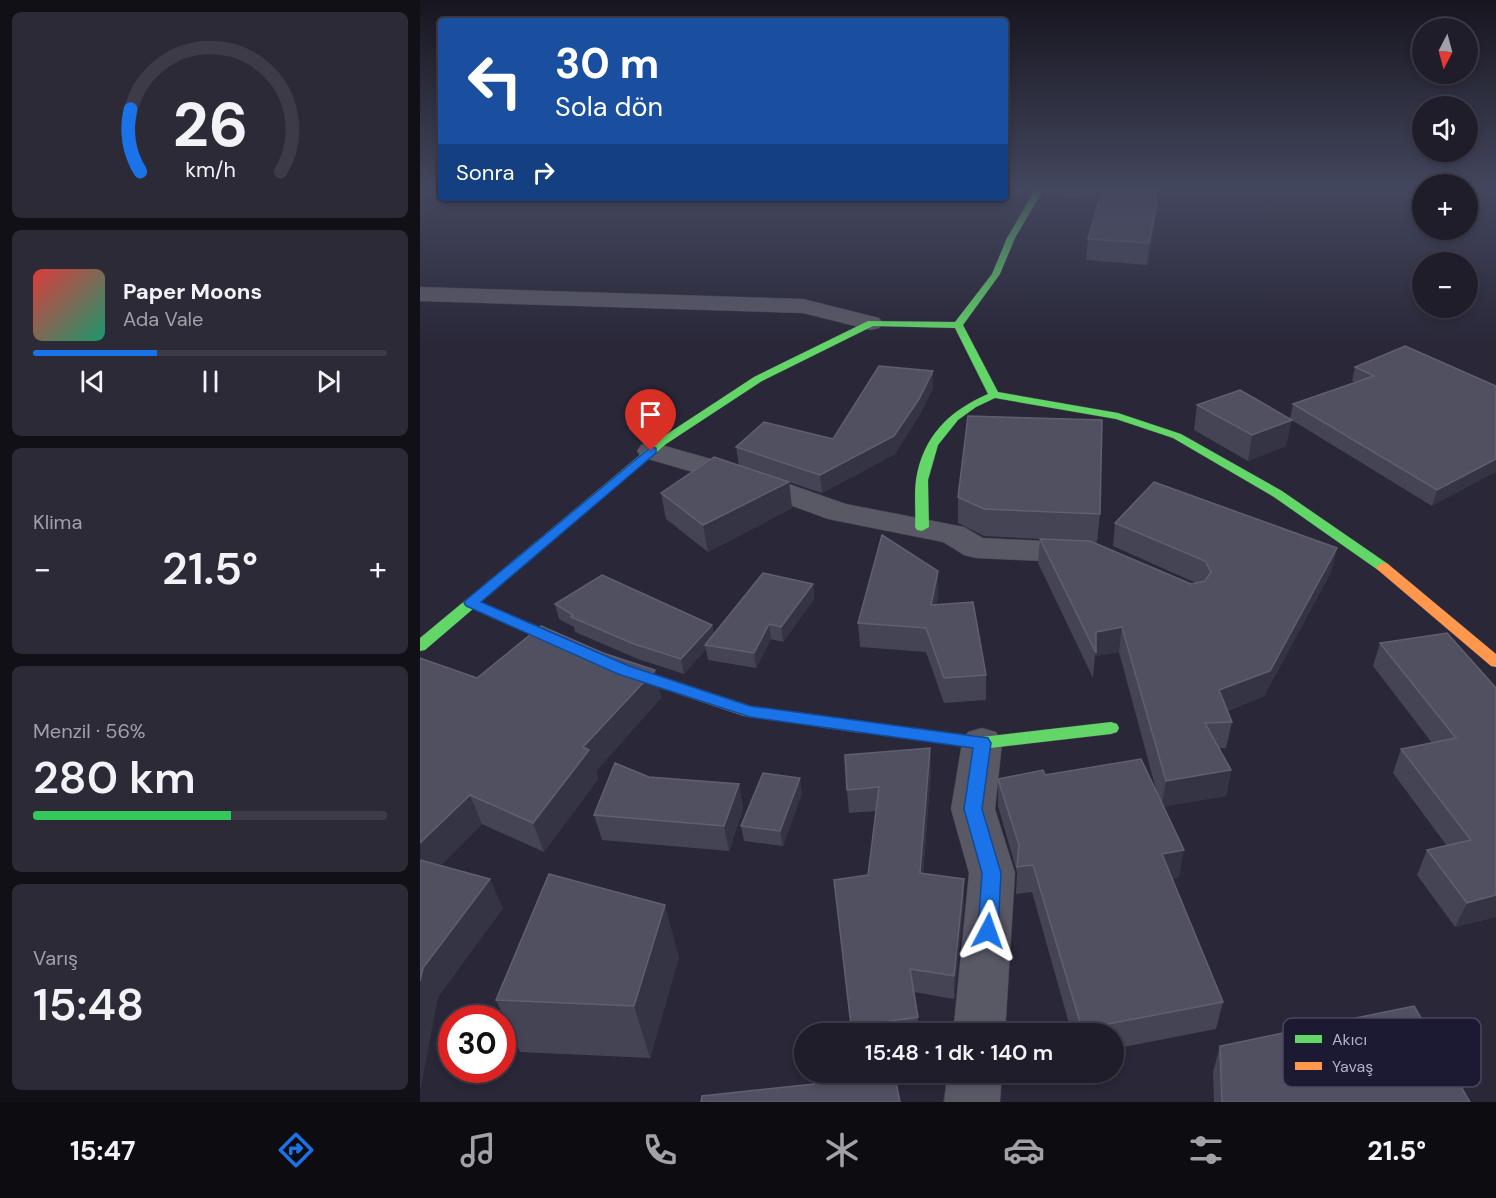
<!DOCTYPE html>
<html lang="tr">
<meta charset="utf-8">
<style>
:root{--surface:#1f1d2a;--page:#2c2a36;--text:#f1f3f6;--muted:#a1a2a8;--line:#3c3b47;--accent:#1a73e8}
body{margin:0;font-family:"DM Sans",sans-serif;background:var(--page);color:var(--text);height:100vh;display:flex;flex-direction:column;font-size:22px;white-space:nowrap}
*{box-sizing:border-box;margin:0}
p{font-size:20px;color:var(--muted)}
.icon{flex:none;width:33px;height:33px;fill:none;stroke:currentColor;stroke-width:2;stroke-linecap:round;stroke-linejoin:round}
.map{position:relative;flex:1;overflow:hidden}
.sheet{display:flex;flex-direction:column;gap:12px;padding:12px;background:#111017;width:420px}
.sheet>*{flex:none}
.hud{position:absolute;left:18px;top:18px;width:570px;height:183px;border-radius:6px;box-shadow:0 3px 9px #0003,0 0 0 2px var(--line);background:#1a4fa0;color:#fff;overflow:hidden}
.needle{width:39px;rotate:186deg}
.controls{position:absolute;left:992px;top:18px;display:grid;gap:12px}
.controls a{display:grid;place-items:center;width:66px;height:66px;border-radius:50%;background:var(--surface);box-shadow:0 3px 9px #0003,0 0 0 2px var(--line);font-size:30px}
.speed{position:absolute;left:18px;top:1005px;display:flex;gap:12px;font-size:30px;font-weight:700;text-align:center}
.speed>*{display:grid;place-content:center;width:78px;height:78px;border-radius:50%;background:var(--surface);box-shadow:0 3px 9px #0003,0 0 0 2px var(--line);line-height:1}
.speed .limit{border:9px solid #d22;background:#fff;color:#111}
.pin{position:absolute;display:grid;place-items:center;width:51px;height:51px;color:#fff;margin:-62px -26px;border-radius:50% 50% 50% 0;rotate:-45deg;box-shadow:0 0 6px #0007}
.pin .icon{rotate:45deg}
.me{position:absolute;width:66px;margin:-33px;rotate:4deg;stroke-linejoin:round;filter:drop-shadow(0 0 4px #0008)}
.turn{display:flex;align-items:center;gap:21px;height:126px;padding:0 18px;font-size:27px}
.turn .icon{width:78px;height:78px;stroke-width:2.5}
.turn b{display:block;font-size:42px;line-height:51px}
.then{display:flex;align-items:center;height:57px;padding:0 18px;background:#0003;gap:12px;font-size:22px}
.big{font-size:45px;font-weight:600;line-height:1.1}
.sheet .tile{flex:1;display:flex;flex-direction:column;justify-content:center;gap:9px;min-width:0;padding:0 21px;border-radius:9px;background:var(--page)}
.sheet .dial{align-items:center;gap:0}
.dial svg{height:156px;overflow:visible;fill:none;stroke:var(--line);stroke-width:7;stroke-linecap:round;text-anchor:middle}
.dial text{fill:var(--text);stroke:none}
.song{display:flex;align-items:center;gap:18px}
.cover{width:72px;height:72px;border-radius:9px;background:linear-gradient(135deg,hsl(0 70% 55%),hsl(160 70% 35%))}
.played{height:6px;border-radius:3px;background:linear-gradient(90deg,var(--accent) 35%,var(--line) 35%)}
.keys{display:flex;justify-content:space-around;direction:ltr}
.heat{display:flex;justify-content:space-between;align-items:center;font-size:33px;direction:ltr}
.charge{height:9px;border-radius:4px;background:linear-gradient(90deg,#34c759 56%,var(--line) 0)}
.trip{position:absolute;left:374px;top:1023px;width:330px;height:60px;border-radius:30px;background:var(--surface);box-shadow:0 3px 9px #0003,0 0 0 2px var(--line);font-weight:600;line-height:60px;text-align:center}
.tabs{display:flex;height:96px;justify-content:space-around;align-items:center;background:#0c0c11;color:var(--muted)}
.tabs .icon{width:42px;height:42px}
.tabs .current{color:var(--accent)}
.tabs b{font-size:27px;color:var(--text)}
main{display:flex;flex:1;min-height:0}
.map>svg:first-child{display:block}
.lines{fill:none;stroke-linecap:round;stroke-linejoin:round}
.street-casing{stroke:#434250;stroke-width:1}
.fast-casing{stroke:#434250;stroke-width:1}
.slow-casing{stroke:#434250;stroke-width:1}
.street{fill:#595865;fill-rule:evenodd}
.fast{fill:#63d668;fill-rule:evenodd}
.slow{fill:#ff974d;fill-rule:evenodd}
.wall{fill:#454455}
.shaded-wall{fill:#353444}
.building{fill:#515061;stroke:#605f72;stroke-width:1.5}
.route{fill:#1a73e8;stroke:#114b97;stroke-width:1.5}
.key{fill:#1c1a32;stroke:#49475f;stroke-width:1.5}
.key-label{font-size:16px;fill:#b3b0c9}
</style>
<main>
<section class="sheet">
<div class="tile dial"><svg viewBox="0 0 100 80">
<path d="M14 69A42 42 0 1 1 86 69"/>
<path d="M14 69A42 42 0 0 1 9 37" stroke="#1a73e8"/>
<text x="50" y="56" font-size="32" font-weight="700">26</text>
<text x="50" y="72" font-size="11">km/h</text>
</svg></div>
<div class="tile">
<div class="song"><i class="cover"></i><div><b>Paper Moons</b><p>Ada Vale</p></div></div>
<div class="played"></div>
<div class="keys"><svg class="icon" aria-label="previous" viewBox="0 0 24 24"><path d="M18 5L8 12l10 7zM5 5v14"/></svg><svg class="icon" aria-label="pause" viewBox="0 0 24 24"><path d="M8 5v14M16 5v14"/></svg><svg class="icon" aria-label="next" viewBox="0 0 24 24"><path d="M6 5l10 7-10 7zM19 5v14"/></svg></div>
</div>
<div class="tile"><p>Klima</p>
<div class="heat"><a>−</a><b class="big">21.5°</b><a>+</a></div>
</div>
<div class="tile"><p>Menzil · 56%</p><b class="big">280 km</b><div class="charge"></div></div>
<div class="tile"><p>Varış</p><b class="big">15:48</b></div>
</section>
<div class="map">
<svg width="1076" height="1102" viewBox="0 0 1076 1102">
<rect width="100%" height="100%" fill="#292738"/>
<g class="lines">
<!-- street casing -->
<g class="street-casing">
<path id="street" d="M 0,287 L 383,299 L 459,318 L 463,323 L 459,328 L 451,330 L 383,313 L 0,301 Z
M 231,442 L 326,469 L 426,504 L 544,527 L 563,538 L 665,543 L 677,546 L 682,553 L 677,560 L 665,563 L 556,558 L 544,555 L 523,542 L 408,519 L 304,481 L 221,457 L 217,451 L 221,445 Z
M 562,728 L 576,732 L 582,743 L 575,809 L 595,873 L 585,1034 L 533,1034 L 549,873 L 531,809 L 542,743 L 548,732 Z
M 528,1072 L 582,1072 L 580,1102 L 524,1102 Z"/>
</g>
<!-- fast casing -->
<g class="fast-casing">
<path id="fast" d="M 615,190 L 623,190 L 595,238 L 580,274 L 543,325 L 578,392 L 698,413 L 761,434 L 862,491 L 968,564 L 970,567 L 968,570 L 958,570 L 854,497 L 753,438 L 696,419 L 575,398 L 556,407 L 538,420 L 518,445 L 508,480 L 509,527 L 502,531 L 497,530 L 495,527 C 496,512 494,495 496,480 C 503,436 529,411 568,394 L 535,328 L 453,326 L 342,381 L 246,444 L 5,650 L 0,651 L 0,638 L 238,440 L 334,377 L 448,321 L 535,322 L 572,274 L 587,238 Z
M 441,721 L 562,737 L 691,722 L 697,724 L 699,728 L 697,732 L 691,734 L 562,749 L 435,731 L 433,727 L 435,723 Z"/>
</g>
<!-- slow casing -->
<g class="slow-casing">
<path id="slow" d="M 963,563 L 968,564 L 1076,654 L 1076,667 L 1071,666 L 958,570 L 956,567 Z
M 51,598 L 209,666 L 331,706 L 441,721 L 447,723 L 449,727 L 447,731 L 441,733 L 324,716 L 199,674 L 46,606 L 44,603 L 46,600 Z"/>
</g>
<!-- street -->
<use href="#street" class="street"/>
<!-- fast -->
<use href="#fast" class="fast"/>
<!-- slow -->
<use href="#slow" class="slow"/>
</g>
<!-- wall -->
<path class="wall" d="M 585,190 L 609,190 L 604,195 L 585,195 Z
M 627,190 L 737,190 L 734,230 L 727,265 L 666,260 L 668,239 L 679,199 L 627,197 Z
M 935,367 L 1076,386 L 1012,506 L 870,419 L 873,404 L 935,382 L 932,381 Z
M 513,388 L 499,416 L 475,454 L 402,493 L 369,482 L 372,508 L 288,552 L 246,519 L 241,493 L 319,465 L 316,447 L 413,439 Z
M 777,405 L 866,446 L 828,461 L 774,430 Z
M 538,497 L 680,514 L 677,542 L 564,536 L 538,523 Z
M 695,523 L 917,548 L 911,572 L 844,696 L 807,711 L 812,722 L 806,748 L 799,748 L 811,770 L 806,796 L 744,806 L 759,877 L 752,879 L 803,1002 L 796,1029 L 693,1049 L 693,1034 L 652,1034 L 612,892 L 596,894 L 597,872 L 578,806 L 578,779 L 625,775 L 737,793 L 699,652 L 675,656 L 673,678 L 618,563 L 620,539 L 771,584 L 776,583 L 693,546 Z
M 518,571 L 518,595 L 516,605 L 566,675 L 566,700 L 524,703 L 506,652 L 440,647 L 438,623 Z
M 393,584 L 394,599 L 363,642 L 351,639 L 336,668 L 288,660 L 286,649 L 264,674 L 218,659 L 155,632 L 154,627 L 139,619 L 135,604 L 292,625 L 294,634 Z
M 1027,633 L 1076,917 L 1035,927 L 997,875 L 1007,850 L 1027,846 L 973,773 L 981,749 L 1012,743 L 953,666 L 960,643 Z
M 183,653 L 235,670 L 241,698 L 176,771 L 178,779 L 124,852 L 62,824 L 20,866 L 83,908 L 18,997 L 0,658 L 57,678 Z
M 510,748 L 511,771 L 503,873 L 544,903 L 534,999 L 494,992 L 498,1017 L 499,1034 L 432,1034 L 448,875 L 456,811 L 429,813 L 427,790 Z
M 229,777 L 319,784 L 323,809 L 309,851 L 182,840 L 174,815 Z
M 382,793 L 363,846 L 324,841 L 321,826 Z
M 259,957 L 230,1058 L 100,1052 L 76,1000 Z
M 800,1046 L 1050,1102 L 794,1102 L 793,1072 Z"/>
<!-- shaded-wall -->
<path class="shaded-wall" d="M 604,190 L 609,190 L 604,195 Z
M 736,209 L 734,230 L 727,265 L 729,243 Z
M 513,371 L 513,388 L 499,416 L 475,454 L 402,493 L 400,475 Z
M 872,420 L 866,446 L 828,461 L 832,435 Z
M 1076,459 L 1076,472 L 1012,506 L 1017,490 Z
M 369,482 L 372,508 L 288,552 L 283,525 Z
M 917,548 L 911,572 L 844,696 L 794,715 L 799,690 Z
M 518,571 L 518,595 L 511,629 L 511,605 Z
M 393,584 L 394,599 L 363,642 L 361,627 Z
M 349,624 L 351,639 L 336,668 L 334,653 Z
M 292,625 L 295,640 L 285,645 L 286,649 L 264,674 L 261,659 Z
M 702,627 L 699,652 L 675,656 L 676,632 Z
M 235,670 L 241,698 L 176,771 L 178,779 L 124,852 L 113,823 L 163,747 Z
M 510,748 L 511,771 L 501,896 L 500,873 Z
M 811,770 L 806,796 L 741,807 L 746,781 Z
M 380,778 L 382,793 L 363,846 L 360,831 Z
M 319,784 L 323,809 L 309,851 L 304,826 Z
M 50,795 L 62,824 L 1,886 L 0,843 Z
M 764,850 L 759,877 L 737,881 L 742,854 Z
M 70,879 L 83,908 L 18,997 L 0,1092 L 0,981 L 3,968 Z
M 544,879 L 544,903 L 534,999 L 534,976 Z
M 1076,895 L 1076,917 L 1035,927 L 1047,903 Z
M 245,905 L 259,957 L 230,1058 L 214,1006 Z"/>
<!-- building -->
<path class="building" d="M 682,190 L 737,190 L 736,209 L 729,243 L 668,239 Z
M 985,346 L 1076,386 L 1076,459 L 1017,490 L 873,404 L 954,376 L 935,367 Z
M 459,366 L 513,371 L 499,399 L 474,436 L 400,475 L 316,447 L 344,422 L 413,439 Z
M 820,390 L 872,420 L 832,435 L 777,405 Z
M 548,416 L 682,420 L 680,514 L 564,509 L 538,497 Z
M 294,457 L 369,482 L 283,525 L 241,493 Z
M 734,482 L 917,548 L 850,671 L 799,690 L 812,722 L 785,723 L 811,770 L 746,781 L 702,627 L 676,632 L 676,653 L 620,539 L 670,541 L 771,584 L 785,581 L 791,572 L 785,561 L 695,523 Z
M 462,535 L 518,571 L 511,605 L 553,602 L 566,675 L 524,678 L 506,628 L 438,623 Z
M 343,573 L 393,584 L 361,627 L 349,624 L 334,653 L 285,645 Z
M 182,575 L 292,625 L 261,659 L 214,644 L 151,617 L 153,615 L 135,604 Z
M 121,626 L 183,653 L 235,670 L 163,747 L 169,750 L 113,823 L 50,795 L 0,843 L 0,658 L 57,678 Z
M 1027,633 L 1076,688 L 1076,895 L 1047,903 L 1007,850 L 1051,840 L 981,749 L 1036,738 L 960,643 Z
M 510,748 L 500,873 L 544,879 L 534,976 L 490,969 L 498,1017 L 463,1022 L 465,1034 L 432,1034 L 414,880 L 448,875 L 459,787 L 427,790 L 425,755 Z
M 721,759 L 764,850 L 742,854 L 803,1002 L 662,1029 L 613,865 L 597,867 L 599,845 L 578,779 L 623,770 L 625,775 Z
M 195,763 L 229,777 L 319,784 L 304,826 L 174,815 Z
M 343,773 L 380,778 L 360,831 L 321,826 Z
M 0,860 L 70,879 L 3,968 L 0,981 Z
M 129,874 L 245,905 L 214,1006 L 76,1000 Z
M 994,1006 L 1050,1102 L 802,1102 L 800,1046 Z
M 468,1072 L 474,1072 L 480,1102 L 281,1102 L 282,1096 L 394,1084 L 392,1076 L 458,1076 Z"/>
<!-- sky -->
<linearGradient id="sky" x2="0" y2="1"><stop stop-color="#17151f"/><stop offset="0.55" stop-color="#43475e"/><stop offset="1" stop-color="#43475e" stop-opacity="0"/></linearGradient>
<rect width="1076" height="344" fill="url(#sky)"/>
<!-- route -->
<path class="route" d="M 231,447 L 236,448 L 236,453 L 61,602 L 209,666 L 330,706 L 568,738 L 571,743 L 562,809 L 581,873 L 578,931 L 575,937 L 568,940 L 561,937 L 558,931 L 562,873 L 544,809 L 553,748 L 330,717 L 198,674 L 46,606 L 44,603 L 46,600 Z"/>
<!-- legend -->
<rect x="863" y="1018" width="198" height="69" rx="9" class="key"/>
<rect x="875" y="1035" width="27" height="8" fill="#63d668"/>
<rect x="875" y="1062" width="27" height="8" fill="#ff974d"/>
<g class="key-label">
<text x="912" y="1045">Akıcı</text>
<text x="912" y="1072">Yavaş</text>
</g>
</svg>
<div class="controls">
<a><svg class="needle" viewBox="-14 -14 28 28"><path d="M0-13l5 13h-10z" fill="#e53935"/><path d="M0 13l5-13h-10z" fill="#a1a2a8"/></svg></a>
<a><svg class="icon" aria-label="sound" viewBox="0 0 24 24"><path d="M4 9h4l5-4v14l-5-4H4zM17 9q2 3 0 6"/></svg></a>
<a>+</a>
<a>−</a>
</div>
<div class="speed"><div class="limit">30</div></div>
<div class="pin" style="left:231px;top:451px;background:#d93025"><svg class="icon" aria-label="arrive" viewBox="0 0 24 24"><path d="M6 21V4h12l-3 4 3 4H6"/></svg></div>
<svg class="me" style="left:568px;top:931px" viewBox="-20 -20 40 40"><path d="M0-17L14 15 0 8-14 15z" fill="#1a73e8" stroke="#fff" stroke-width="4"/></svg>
<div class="trip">15:48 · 1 dk · 140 m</div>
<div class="hud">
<div class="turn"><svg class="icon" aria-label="left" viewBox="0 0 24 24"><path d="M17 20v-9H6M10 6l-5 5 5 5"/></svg><div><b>30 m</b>Sola dön</div></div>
<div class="then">Sonra<svg class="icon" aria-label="right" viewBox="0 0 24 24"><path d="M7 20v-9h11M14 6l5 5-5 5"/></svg></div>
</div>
</div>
</main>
<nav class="tabs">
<b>15:47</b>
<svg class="icon current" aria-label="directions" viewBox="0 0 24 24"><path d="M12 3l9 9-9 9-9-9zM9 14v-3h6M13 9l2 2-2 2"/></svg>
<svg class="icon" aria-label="music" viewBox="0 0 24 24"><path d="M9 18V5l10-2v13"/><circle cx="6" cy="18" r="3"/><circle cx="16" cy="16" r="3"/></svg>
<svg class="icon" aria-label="phone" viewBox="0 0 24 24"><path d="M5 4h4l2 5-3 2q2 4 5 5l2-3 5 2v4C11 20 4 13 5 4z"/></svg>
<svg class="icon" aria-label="climate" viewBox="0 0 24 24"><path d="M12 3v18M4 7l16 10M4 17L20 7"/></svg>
<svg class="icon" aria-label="car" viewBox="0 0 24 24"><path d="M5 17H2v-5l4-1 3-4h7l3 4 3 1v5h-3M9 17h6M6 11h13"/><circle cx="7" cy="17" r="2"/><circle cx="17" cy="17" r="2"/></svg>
<svg class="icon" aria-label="filters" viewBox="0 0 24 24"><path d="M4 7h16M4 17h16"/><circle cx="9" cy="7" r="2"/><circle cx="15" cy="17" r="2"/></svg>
<b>21.5°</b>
</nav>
